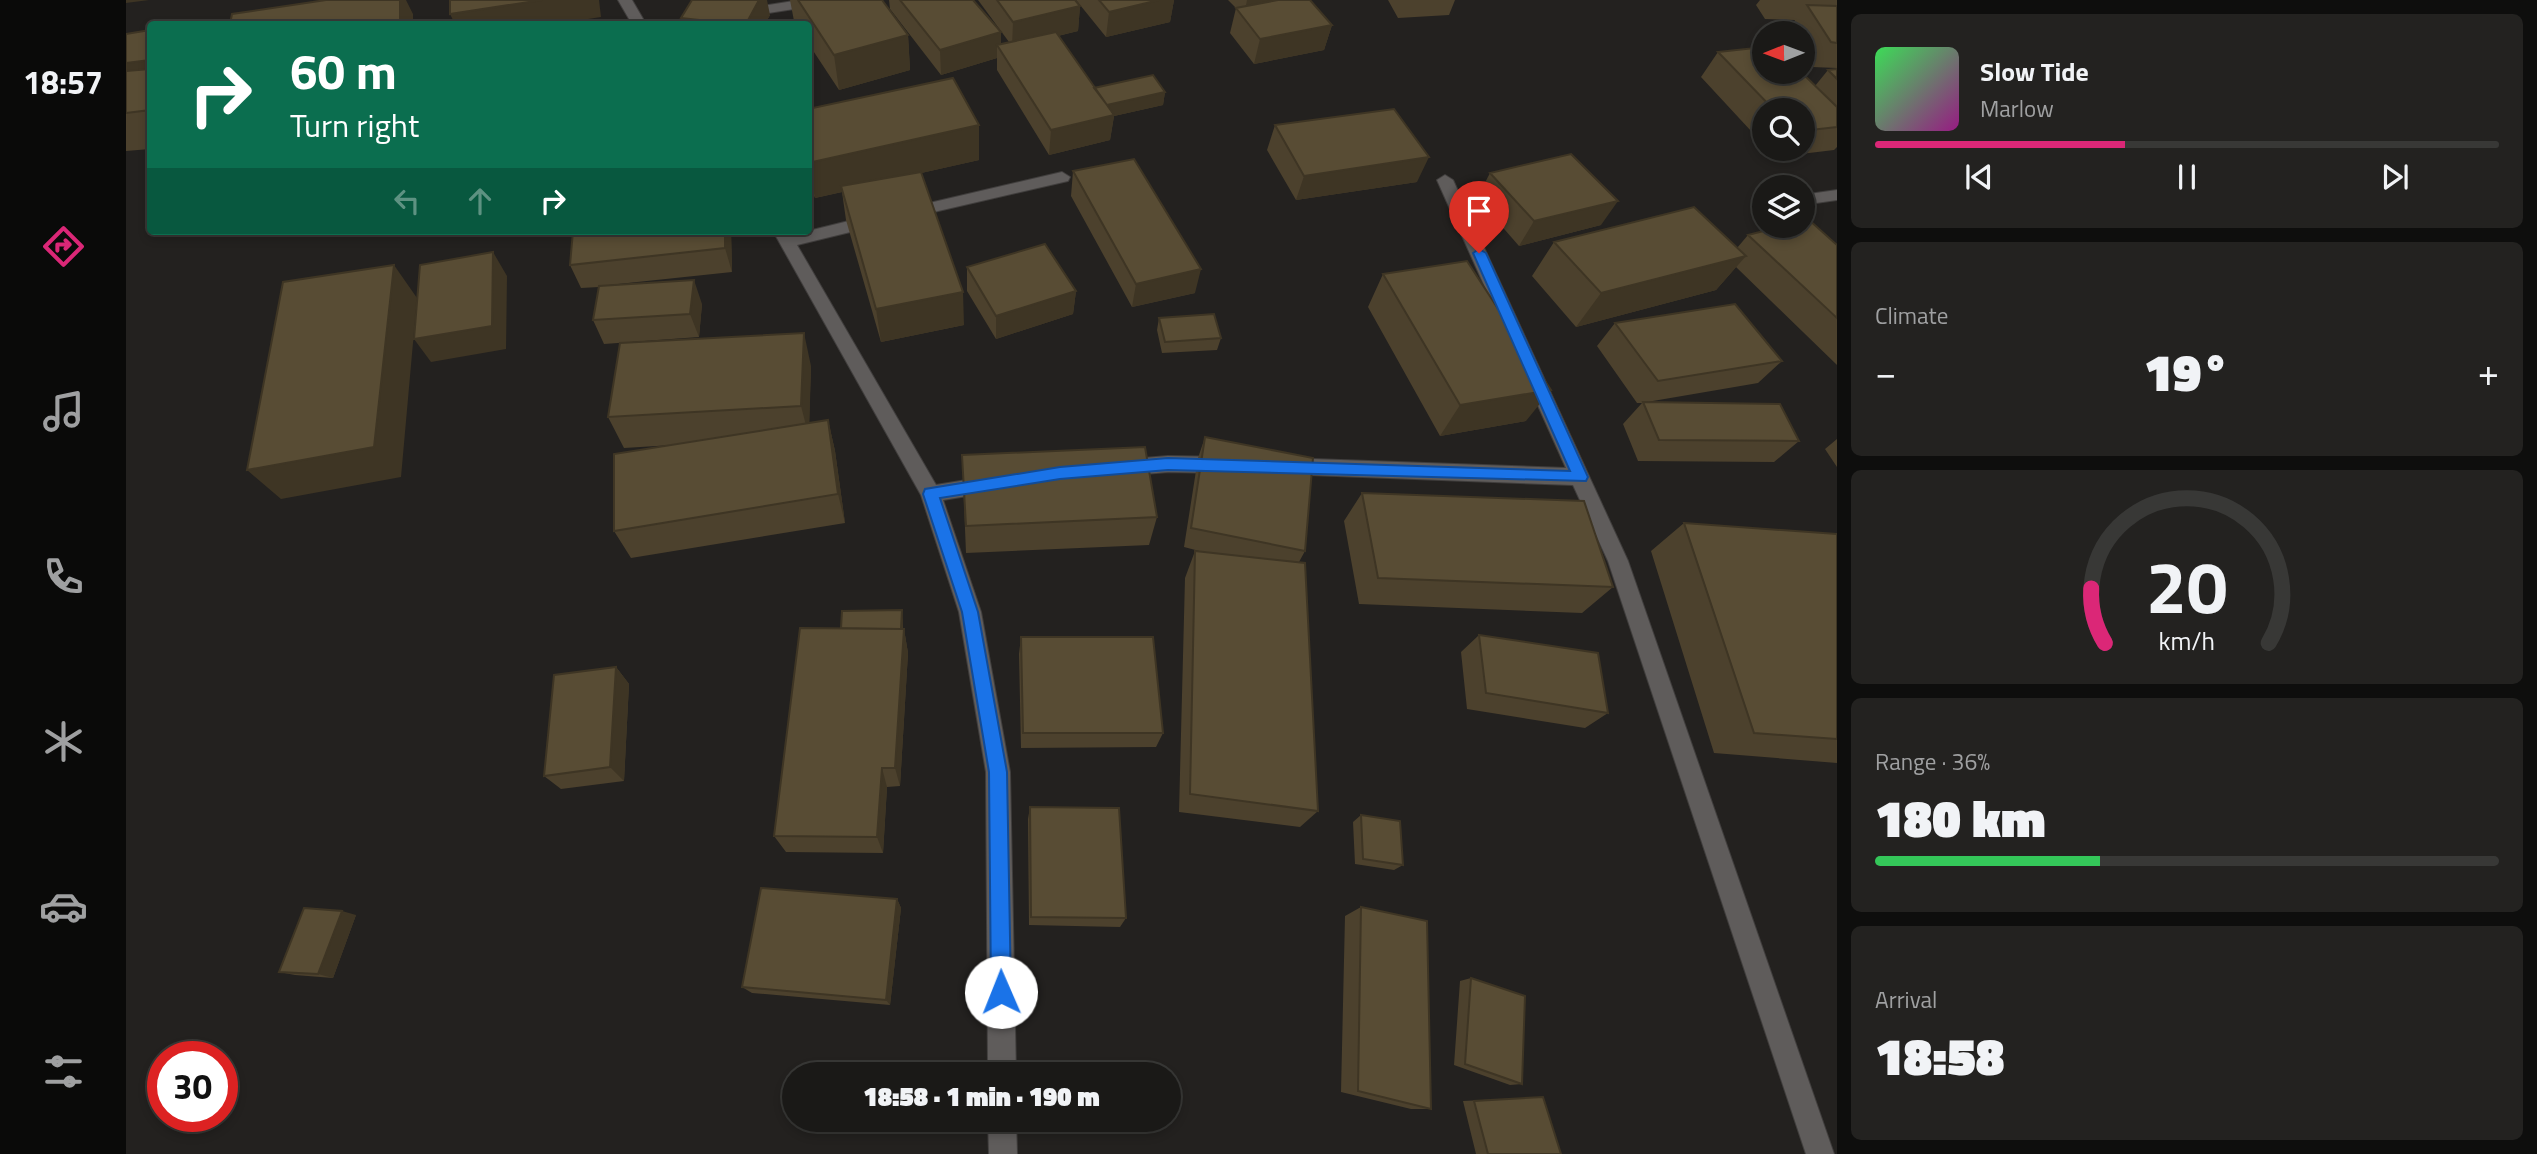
<!DOCTYPE html>
<meta charset="utf-8">
<style>
:root{--surface:#1a1917;--page:#232220;--text:#f1f3f6;--muted:#9fa0a1;--line:#383836;--accent:#db2777}
body{margin:0;font-family:"Titillium Web",sans-serif;background:var(--page);color:var(--text);height:100vh;display:flex;flex-direction:column;font-size:26px;white-space:nowrap}
*{box-sizing:border-box;margin:0}
p{font-size:23px;color:var(--muted)}
.icon{flex:none;width:38px;height:38px;fill:none;stroke:currentColor;stroke-width:2;stroke-linecap:round;stroke-linejoin:round}
.map{position:relative;flex:1;overflow:hidden}
.drawer{display:flex;flex-direction:column;gap:14px;padding:14px;background:#0e0e0d;width:700px}
.drawer>*{flex:none}
.hud{position:absolute;left:21px;top:21px;width:665px;height:214px;border-radius:7px;box-shadow:0 4px 10px #0003,0 0 0 2px var(--line);background:#0b6e4f;color:#fff;overflow:hidden}
.needle{width:46px;rotate:269deg}
.fabs{position:absolute;left:1626px;top:21px;display:grid;gap:14px}
.fabs a{display:grid;place-items:center;width:63px;height:63px;border-radius:50%;background:var(--surface);box-shadow:0 4px 10px #0003,0 0 0 2px var(--line);font-size:35px}
.speed{position:absolute;left:21px;top:1041px;display:flex;gap:14px;font-size:35px;font-weight:700;text-align:center}
.speed>*{display:grid;place-content:center;width:91px;height:91px;border-radius:50%;background:var(--surface);box-shadow:0 4px 10px #0003,0 0 0 2px var(--line);line-height:1}
.speed .limit{border:10px solid #d22;background:#fff;color:#111}
.pin{position:absolute;display:grid;place-items:center;width:60px;height:60px;color:#fff;margin:-72px -30px;border-radius:50% 50% 50% 0;rotate:-45deg;box-shadow:0 0 7px #0007}
.pin .icon{rotate:45deg}
.me{position:absolute;width:77px;margin:-38px;rotate:359deg;stroke-linejoin:round;filter:drop-shadow(0 0 5px #0008)}
.turn{display:flex;align-items:center;gap:24px;height:147px;padding:0 28px;font-size:32px}
.turn .icon{width:91px;height:91px;stroke-width:2.5}
.turn b{display:block;font-size:49px;line-height:60px}
.lanes{display:flex;align-items:center;height:66px;padding:0 28px;background:#0003;justify-content:center;gap:35px;direction:ltr}
.lanes .off{opacity:.35}
.big{font-size:52px;font-weight:800;line-height:1.1}
.drawer .tile{flex:1;display:flex;flex-direction:column;justify-content:center;gap:10px;min-width:0;padding:0 24px;border-radius:10px;background:var(--page)}
.drawer .dial{align-items:center;gap:0}
.dial svg{height:182px;overflow:visible;fill:none;stroke:var(--line);stroke-width:7;stroke-linecap:round;text-anchor:middle}
.dial text{fill:var(--text);stroke:none}
.song{display:flex;align-items:center;gap:21px}
.cover{width:84px;height:84px;border-radius:10px;background:linear-gradient(135deg,hsl(130 70% 55%),hsl(310 70% 35%))}
.played{height:7px;border-radius:4px;background:linear-gradient(90deg,var(--accent) 40%,var(--line) 40%)}
.keys{display:flex;justify-content:space-around;direction:ltr}
.heat{display:flex;justify-content:space-between;align-items:center;font-size:38px;direction:ltr}
.charge{height:10px;border-radius:5px;background:linear-gradient(90deg,#34c759 36%,var(--line) 0)}
.trip{position:absolute;left:656px;top:1062px;width:399px;height:70px;border-radius:35px;background:var(--surface);box-shadow:0 4px 10px #0003,0 0 0 2px var(--line);font-weight:800;line-height:70px;text-align:center}
main{display:flex;flex:1;min-height:0}
.dock{display:flex;flex-direction:column;width:126px;justify-content:space-around;align-items:center;background:#0a0a09;color:var(--muted)}
.dock .icon{width:49px;height:49px}
.dock .on{color:var(--accent)}
.dock b{font-size:32px;color:var(--text)}
.map>svg:first-child{display:block}
.lines{fill:none;stroke-linecap:round;stroke-linejoin:round}
.street-casing{stroke:#403e3d;stroke-width:2}
.street{fill:#5f5c5b;fill-rule:evenodd}
.wall{fill:#4c412d}
.shaded-wall{fill:#3e3524}
.building{fill:#584c34;stroke:#3e3524;stroke-width:2}
.route{fill:#1a73e8;stroke:#114b97;stroke-width:2}
</style>
<main>
<nav class="dock">
<b>18:57</b>
<svg class="icon on" aria-label="directions" viewBox="0 0 24 24"><path d="M12 3l9 9-9 9-9-9zM9 14v-3h6M13 9l2 2-2 2"/></svg>
<svg class="icon" aria-label="music" viewBox="0 0 24 24"><path d="M9 18V5l10-2v13"/><circle cx="6" cy="18" r="3"/><circle cx="16" cy="16" r="3"/></svg>
<svg class="icon" aria-label="phone" viewBox="0 0 24 24"><path d="M5 4h4l2 5-3 2q2 4 5 5l2-3 5 2v4C11 20 4 13 5 4z"/></svg>
<svg class="icon" aria-label="climate" viewBox="0 0 24 24"><path d="M12 3v18M4 7l16 10M4 17L20 7"/></svg>
<svg class="icon" aria-label="car" viewBox="0 0 24 24"><path d="M5 17H2v-5l4-1 3-4h7l3 4 3 1v5h-3M9 17h6M6 11h13"/><circle cx="7" cy="17" r="2"/><circle cx="17" cy="17" r="2"/></svg>
<svg class="icon" aria-label="filters" viewBox="0 0 24 24"><path d="M4 7h16M4 17h16"/><circle cx="9" cy="7" r="2"/><circle cx="15" cy="17" r="2"/></svg>
</nav>
<div class="map">
<svg width="1711" height="1154" viewBox="0 0 1711 1154">
<rect width="100%" height="100%" fill="#23211f"/>
<g class="lines">
<!-- street casing -->
<g class="street-casing">
<path id="street" d="M 492,0 L 506,0 L 520,24 L 506,24 Z
M 674,0 L 707,0 L 700,4 L 617,17 L 610,13 L 617,9 Z
M 936,172 L 944,177 L 942,181 L 782,218 L 774,213 L 782,208 Z
M 1319,175 L 1327,180 L 1502,561 L 1708,1154 L 1680,1154 L 1482,561 L 1447,485 L 1158,474 L 1151,472 L 1148,466 L 1151,460 L 1158,458 L 1440,468 L 1311,180 Z
M 1711,190 L 1711,200 L 1676,205 L 1676,195 Z
M 1638,208 L 1638,219 L 1630,218 L 1630,210 Z
M 747,215 L 753,217 L 753,225 L 671,245 L 810,485 L 865,476 L 872,478 L 875,484 L 872,490 L 865,492 L 817,500 L 855,612 L 884,772 L 890,1074 L 862,1074 L 860,772 L 833,612 L 795,495 L 647,231 L 663,231 L 666,235 Z
M 1042,456 L 1098,457 L 1105,459 L 1108,465 L 1105,471 L 1098,473 L 1042,472 L 994,476 L 987,474 L 984,468 L 987,462 L 994,460 Z
M 862,1120 L 890,1120 L 891,1154 L 863,1154 Z"/>
</g>
<!-- street -->
<use href="#street" class="street"/>
</g>
<!-- wall -->
<path class="wall" d="M 664,0 L 756,0 L 782,35 L 784,70 L 713,90 L 682,43 L 682,24 L 670,24 L 668,21 Z
M 763,0 L 847,0 L 875,32 L 875,44 L 883,42 L 852,0 L 949,0 L 954,6 L 952,31 L 932,36 L 968,88 L 1039,92 L 1037,105 L 988,116 L 984,140 L 923,155 L 871,70 L 871,58 L 815,75 L 764,9 Z
M 950,0 L 1048,0 L 1044,22 L 980,37 Z
M 1102,0 L 1184,0 L 1206,25 L 1198,50 L 1128,64 L 1104,33 L 1110,8 Z
M 1262,0 L 1329,0 L 1323,15 L 1272,18 Z
M 1634,0 L 1711,0 L 1711,68 L 1686,67 L 1676,53 L 1676,33 L 1664,33 L 1662,30 L 1669,20 L 1639,19 L 1630,5 Z
M 644,15 L 639,24 L 556,24 L 555,18 Z
M 24,30 L 24,149 L 0,151 L 0,34 Z
M 1592,52 L 1689,86 L 1702,70 L 1711,69 L 1711,147 L 1708,150 L 1649,157 L 1641,149 L 1676,149 L 1676,110 L 1638,110 L 1638,145 L 1575,77 Z
M 682,109 L 853,160 L 795,173 L 838,325 L 755,342 L 720,220 L 716,192 L 689,198 L 682,182 Z
M 1149,125 L 1291,182 L 1170,200 L 1141,150 Z
M 947,171 L 1069,293 L 1006,307 L 945,196 Z
M 1364,173 L 1475,225 L 1393,246 L 1351,198 Z
M 605,231 L 606,272 L 483,285 L 576,304 L 573,337 L 478,344 L 467,320 L 473,287 L 455,288 L 444,265 Z
M 1622,235 L 1711,245 L 1711,365 L 1610,267 L 1590,290 L 1450,327 L 1406,276 L 1428,242 L 1611,248 Z
M 841,267 L 950,291 L 947,314 L 870,339 L 841,291 Z
M 1257,274 L 1400,421 L 1314,436 L 1242,307 Z
M 1033,318 L 1095,338 L 1091,350 L 1036,353 L 1031,330 Z
M 1489,323 L 1656,361 L 1632,383 L 1521,402 L 1673,441 L 1648,462 L 1512,461 L 1497,424 L 1516,403 L 1511,403 L 1471,346 Z
M 685,366 L 683,423 L 702,420 L 709,451 L 719,523 L 505,558 L 488,531 L 547,445 L 498,448 L 482,417 Z
M 1079,437 L 1179,551 L 1173,562 L 1192,811 L 1174,827 L 1053,812 L 1059,578 L 1069,551 L 1077,552 L 1058,547 L 1072,458 Z
M 1711,439 L 1711,467 L 1699,449 Z
M 836,455 L 1031,517 L 1023,545 L 840,553 Z
M 1236,493 L 1487,587 L 1456,613 L 1233,604 L 1218,521 Z
M 1558,523 L 1711,534 L 1711,763 L 1588,753 L 1525,551 Z
M 777,620 L 777,629 L 778,629 L 782,653 L 774,786 L 761,787 L 757,853 L 660,852 L 648,836 L 715,628 Z
M 1353,635 L 1482,713 L 1459,728 L 1341,709 L 1335,652 Z
M 895,637 L 1037,733 L 1030,747 L 895,748 L 893,654 Z
M 490,667 L 503,684 L 498,781 L 435,789 L 418,776 Z
M 904,807 L 1000,918 L 994,927 L 903,925 L 902,819 Z
M 1235,815 L 1277,865 L 1268,870 L 1229,864 L 1227,822 Z
M 771,899 L 775,908 L 764,1005 L 626,993 L 616,987 Z
M 1235,907 L 1305,1109 L 1285,1109 L 1215,1092 L 1219,916 Z
M 230,915 L 207,978 L 169,975 L 153,972 Z
M 1345,978 L 1396,1084 L 1384,1085 L 1328,1065 L 1334,981 Z
M 1417,1097 L 1435,1154 L 1350,1154 L 1337,1101 Z"/>
<!-- shaded-wall -->
<path class="shaded-wall" d="M 0,0 L 23,0 L 0,3 Z
M 274,0 L 280,0 L 287,14 L 287,24 L 253,24 Z
M 416,0 L 473,0 L 475,17 L 430,24 L 329,24 L 324,14 Z
M 633,0 L 641,0 L 644,15 L 639,24 L 620,24 Z
M 1033,0 L 1048,0 L 1044,22 L 980,37 L 983,12 Z
M 1121,0 L 1166,0 L 1118,16 Z
M 954,6 L 952,31 L 886,47 L 887,22 Z
M 1206,25 L 1198,50 L 1128,64 L 1134,39 Z
M 875,32 L 875,50 L 871,45 L 871,58 L 815,75 L 814,50 Z
M 782,35 L 784,70 L 713,90 L 708,55 Z
M 24,60 L 24,88 L 0,91 L 0,63 Z
M 1039,92 L 1037,105 L 988,116 L 984,140 L 923,155 L 925,130 L 980,105 Z
M 853,125 L 853,160 L 716,191 L 715,186 L 716,192 L 689,198 L 682,163 Z
M 1303,157 L 1291,182 L 1170,200 L 1178,176 Z
M 1492,201 L 1475,225 L 1393,246 L 1408,221 Z
M 599,231 L 605,231 L 606,272 L 599,248 Z
M 367,252 L 381,276 L 380,349 L 305,362 L 288,339 Z
M 1620,256 L 1590,290 L 1450,327 L 1475,293 Z
M 268,265 L 291,298 L 275,477 L 155,499 L 121,470 Z
M 1075,269 L 1069,293 L 1006,307 L 1010,284 Z
M 568,280 L 576,304 L 573,337 L 564,314 Z
M 950,291 L 947,314 L 870,339 L 870,316 Z
M 837,292 L 838,325 L 755,342 L 750,309 Z
M 678,333 L 685,366 L 683,437 L 675,406 Z
M 1425,390 L 1400,421 L 1314,436 L 1334,405 Z
M 702,420 L 709,451 L 719,523 L 712,494 Z
M 776,610 L 777,620 L 776,649 L 774,641 Z
M 778,629 L 782,653 L 774,786 L 769,768 Z
M 490,667 L 503,684 L 498,781 L 484,767 Z
M 756,768 L 761,787 L 757,853 L 751,837 Z
M 771,899 L 775,908 L 764,1005 L 760,1000 Z
M 216,911 L 230,915 L 207,978 L 192,974 Z"/>
<!-- building -->
<path class="building" d="M 200,0 L 274,0 L 274,21 L 253,24 L 104,24 L 106,14 Z
M 324,0 L 416,0 L 324,14 Z
M 566,0 L 633,0 L 620,24 L 609,24 L 555,18 Z
M 672,0 L 756,0 L 782,35 L 708,55 Z
M 774,0 L 847,0 L 875,32 L 814,50 Z
M 871,0 L 949,0 L 954,6 L 887,22 Z
M 973,0 L 1033,0 L 983,12 Z
M 1152,0 L 1184,0 L 1206,25 L 1134,39 L 1110,8 Z
M 1681,5 L 1711,6 L 1711,43 L 1705,42 Z
M 490,22 L 490,24 L 475,24 Z
M 24,30 L 24,60 L 0,63 L 0,34 Z
M 930,32 L 988,115 L 925,130 L 871,45 Z
M 1638,47 L 1638,72 L 1675,72 L 1711,107 L 1711,127 L 1676,131 L 1676,110 L 1648,110 L 1592,52 Z
M 24,69 L 24,110 L 0,113 L 0,71 Z
M 1711,69 L 1711,79 L 1702,70 Z
M 1027,75 L 1039,92 L 981,105 L 968,88 Z
M 827,78 L 853,125 L 682,163 L 682,109 Z
M 1268,109 L 1303,157 L 1178,176 L 1149,125 Z
M 1445,154 L 1492,201 L 1408,221 L 1364,173 Z
M 1008,159 L 1075,269 L 1010,284 L 947,171 Z
M 795,172 L 837,292 L 750,309 L 715,186 Z
M 1568,207 L 1620,256 L 1475,293 L 1428,242 Z
M 1682,219 L 1711,245 L 1711,318 L 1622,235 L 1657,226 L 1676,226 L 1676,221 Z
M 447,231 L 599,231 L 599,248 L 444,265 Z
M 919,244 L 950,291 L 870,316 L 841,267 Z
M 367,252 L 366,326 L 288,339 L 294,265 Z
M 1341,261 L 1425,390 L 1334,405 L 1257,274 Z
M 268,265 L 248,447 L 121,470 L 157,282 Z
M 568,280 L 564,314 L 467,320 L 473,286 Z
M 1609,304 L 1656,361 L 1532,381 L 1489,323 Z
M 1088,314 L 1095,338 L 1039,342 L 1033,318 Z
M 678,333 L 675,406 L 482,417 L 494,343 Z
M 1517,402 L 1654,404 L 1673,441 L 1533,440 Z
M 702,420 L 712,494 L 488,531 L 488,454 Z
M 1079,437 L 1187,458 L 1179,551 L 1065,528 Z
M 1019,447 L 1031,517 L 840,526 L 836,455 Z
M 1236,493 L 1458,501 L 1487,587 L 1252,578 Z
M 1558,523 L 1711,534 L 1711,739 L 1628,733 Z
M 1069,551 L 1179,563 L 1192,811 L 1064,794 Z
M 776,610 L 775,629 L 715,628 L 716,611 Z
M 674,628 L 778,629 L 769,768 L 756,768 L 751,837 L 648,836 Z
M 1353,635 L 1472,653 L 1482,713 L 1360,693 Z
M 895,637 L 1027,637 L 1037,733 L 897,733 Z
M 490,667 L 484,767 L 418,776 L 428,675 Z
M 904,807 L 993,808 L 1000,918 L 905,917 Z
M 1235,815 L 1274,821 L 1277,865 L 1237,859 Z
M 635,888 L 771,899 L 760,1000 L 616,987 Z
M 1235,907 L 1301,921 L 1305,1109 L 1232,1091 Z
M 178,908 L 216,911 L 192,974 L 153,972 Z
M 1345,978 L 1399,996 L 1396,1084 L 1339,1064 Z
M 1417,1097 L 1435,1154 L 1362,1154 L 1348,1101 Z"/>
<!-- route -->
<path class="route" d="M 1353,249 L 1360,253 L 1462,477 L 1460,481 L 1042,470 L 934,479 L 814,498 L 852,612 L 881,772 L 885,992 L 882,999 L 875,1002 L 868,999 L 865,992 L 863,772 L 836,612 L 797,494 L 799,489 L 934,467 L 1042,458 L 1444,471 L 1347,253 Z"/>
</svg>
<div class="fabs">
<a><svg class="needle" viewBox="-14 -14 28 28"><path d="M0-13l5 13h-10z" fill="#e53935"/><path d="M0 13l5-13h-10z" fill="#9fa0a1"/></svg></a>
<a><svg class="icon" aria-label="search" viewBox="0 0 24 24"><circle cx="10" cy="10" r="6"/><path d="M15 15l6 6"/></svg></a>
<a><svg class="icon" aria-label="layers" viewBox="0 0 24 24"><path d="M12 4l9 5-9 5-9-5zM3 14l9 5 9-5"/></svg></a>
</div>
<div class="speed"><div class="limit">30</div></div>
<div class="pin" style="left:1353px;top:253px;background:#d93025"><svg class="icon" aria-label="arrive" viewBox="0 0 24 24"><path d="M6 21V4h12l-3 4 3 4H6"/></svg></div>
<svg class="me" style="left:875px;top:992px" viewBox="-20 -20 40 40"><circle r="19" fill="#fff"/><path d="M0-13L10 11 0 6-10 11z" fill="#1a73e8"/></svg>
<div class="trip">18:58 · 1 min · 190 m</div>
<div class="hud">
<div class="turn"><svg class="icon" aria-label="right" viewBox="0 0 24 24"><path d="M7 20v-9h11M14 6l5 5-5 5"/></svg><div><b>60 m</b>Turn right</div></div>
<div class="lanes"><svg class="icon off" aria-label="left" viewBox="0 0 24 24"><path d="M17 20v-9H6M10 6l-5 5 5 5"/></svg><svg class="icon off" aria-label="ahead" viewBox="0 0 24 24"><path d="M12 20V5M6 11l6-6 6 6"/></svg><svg class="icon" aria-label="right" viewBox="0 0 24 24"><path d="M7 20v-9h11M14 6l5 5-5 5"/></svg></div>
</div>
</div>
<section class="drawer">
<div class="tile">
<div class="song"><i class="cover"></i><div><b>Slow Tide</b><p>Marlow</p></div></div>
<div class="played"></div>
<div class="keys"><svg class="icon" aria-label="previous" viewBox="0 0 24 24"><path d="M18 5L8 12l10 7zM5 5v14"/></svg><svg class="icon" aria-label="pause" viewBox="0 0 24 24"><path d="M8 5v14M16 5v14"/></svg><svg class="icon" aria-label="next" viewBox="0 0 24 24"><path d="M6 5l10 7-10 7zM19 5v14"/></svg></div>
</div>
<div class="tile"><p>Climate</p>
<div class="heat"><a>−</a><b class="big">19°</b><a>+</a></div>
</div>
<div class="tile dial"><svg viewBox="0 0 100 80">
<path d="M14 69A42 42 0 1 1 86 69"/>
<path d="M14 69A42 42 0 0 1 8 45" stroke="#db2777"/>
<text x="50" y="56" font-size="32" font-weight="700">20</text>
<text x="50" y="72" font-size="11">km/h</text>
</svg></div>
<div class="tile"><p>Range · 36%</p><b class="big">180 km</b><div class="charge"></div></div>
<div class="tile"><p>Arrival</p><b class="big">18:58</b></div>
</section>
</main>
